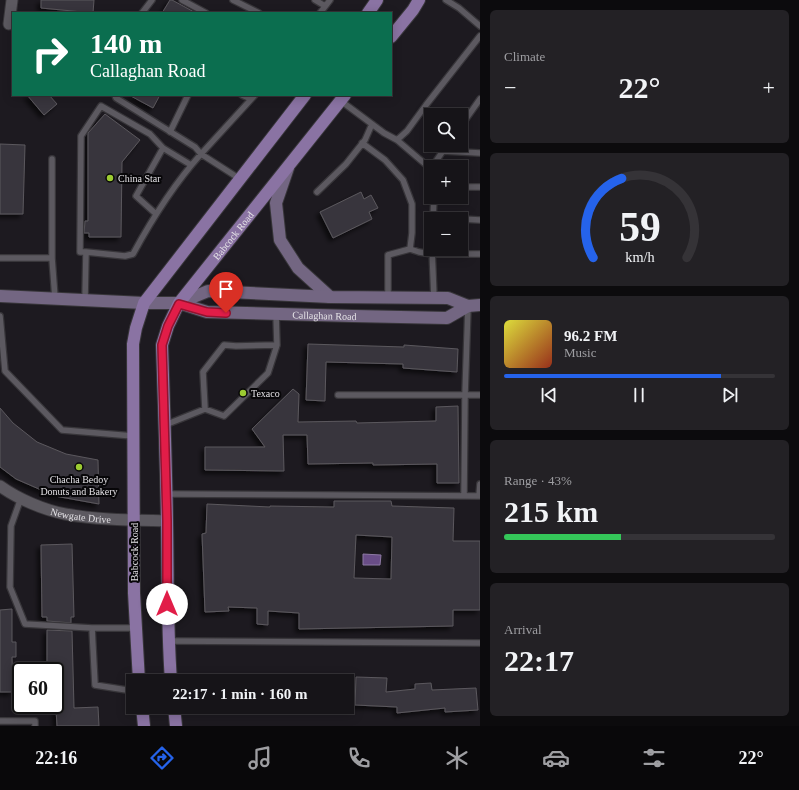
<!DOCTYPE html>
<meta charset="utf-8">
<style>
:root{--surface:#161418;--page:#232125;--text:#f1f3f6;--muted:#9e9ea2;--line:#353337;--accent:#2563eb}
body{margin:0;font-family:"Times New Roman",serif;background:var(--page);color:var(--text);height:100vh;display:flex;flex-direction:column;font-size:15px;white-space:nowrap}
*{box-sizing:border-box;margin:0}
p{font-size:13px;color:var(--muted)}
.icon{flex:none;width:22px;height:22px;fill:none;stroke:currentColor;stroke-width:2;stroke-linecap:round;stroke-linejoin:round}
.map{position:relative;flex:1;overflow:hidden}
.details{display:flex;flex-direction:column;gap:10px;padding:10px;background:#0c0b0d;width:319px}
.details>*{flex:none}
.hud{position:absolute;left:12px;top:12px;width:380px;height:84px;border-radius:0px;box-shadow:0 2px 10px #0003,0 0 0 1px var(--line);background:#0b6e4f;color:#fff;overflow:hidden}
.buttons{position:absolute;left:424px;top:108px;display:grid;gap:8px}
.buttons a{display:grid;place-items:center;width:44px;height:44px;border-radius:0px;background:var(--surface);box-shadow:0 2px 10px #0003,0 0 0 1px var(--line);font-size:20px}
.speed{position:absolute;left:12px;top:662px;display:flex;gap:8px;font-size:20px;font-weight:700;text-align:center}
.speed>*{display:grid;place-content:center;width:52px;height:52px;border-radius:50%;background:var(--surface);box-shadow:0 2px 10px #0003,0 0 0 1px var(--line);line-height:1}
.speed .limit{border:2px solid #111;border-radius:6px;background:#fff;color:#111}
.pin{position:absolute;display:grid;place-items:center;width:34px;height:34px;color:#fff;margin:-41px -17px;border-radius:50% 50% 50% 0;rotate:-45deg;box-shadow:0 0 4px #0007}
.pin .icon{rotate:45deg}
.me{position:absolute;width:44px;margin:-22px;rotate:0deg;stroke-linejoin:round;filter:drop-shadow(0 0 3px #0008)}
.turn{display:flex;align-items:center;gap:14px;height:84px;padding:0 12px;font-size:18px}
.turn .icon{width:52px;height:52px;stroke-width:2.5}
.turn b{display:block;font-size:28px;line-height:34px}
.big{font-size:30px;font-weight:800;line-height:1.1}
.details .card{flex:1;display:flex;flex-direction:column;justify-content:center;gap:6px;min-width:0;padding:0 14px;border-radius:6px;background:var(--page)}
.details .dial{align-items:center;gap:0}
.dial svg{height:104px;overflow:visible;fill:none;stroke:var(--line);stroke-width:7;stroke-linecap:round;text-anchor:middle}
.dial text{fill:var(--text);stroke:none}
.song{display:flex;align-items:center;gap:12px}
.cover{width:48px;height:48px;border-radius:6px;background:linear-gradient(135deg,hsl(60 70% 55%),hsl(10 70% 35%))}
.played{height:4px;border-radius:2px;background:linear-gradient(90deg,var(--accent) 80%,var(--line) 80%)}
.keys{display:flex;justify-content:space-around;direction:ltr}
.heat{display:flex;justify-content:space-between;align-items:center;font-size:22px;direction:ltr}
.charge{height:6px;border-radius:3px;background:linear-gradient(90deg,#34c759 43%,var(--line) 0)}
.trip{position:absolute;left:126px;top:674px;width:228px;height:40px;border-radius:0px;background:var(--surface);box-shadow:0 2px 10px #0003,0 0 0 1px var(--line);font-weight:800;line-height:40px;text-align:center}
.tab-bar{display:flex;height:64px;justify-content:space-around;align-items:center;background:#09080a;color:var(--muted)}
.tab-bar .icon{width:28px;height:28px}
.tab-bar .on{color:var(--accent)}
.tab-bar b{font-size:18px;color:var(--text)}
main{display:flex;flex:1;min-height:0}
.map>svg:first-child{display:block}
.water{fill:#694d87;stroke:#8e7aa4}
.building{fill:#39363c;stroke:#5b585e;fill-rule:evenodd;filter:url(#shadow)}
.lines{fill:none;stroke-linecap:round;stroke-linejoin:round}
.lane-casing{stroke:#38363a;stroke-width:8}
.street-casing{stroke:#38363a;stroke-width:13}
.secondary-casing{stroke:#38363a;stroke-width:14}
.primary-casing{stroke:#38363a;stroke-width:14}
.lane{stroke:#5c5960;stroke-width:5.5}
.street{stroke:#5c5960;stroke-width:11}
.secondary{stroke:#736682;stroke-width:12}
.primary{stroke:#8a73a3;stroke-width:12}
.route-casing{stroke:#92132f;stroke-width:10}
.route{stroke:#e11d48;stroke-width:7}
.poi-dot{fill:#9ccb32;stroke:#070608;stroke-width:1.5}
.labels{text-anchor:middle;dominant-baseline:central;stroke-width:4;stroke-linejoin:round;paint-order:stroke}
.poi-label{font-size:10px;fill:#e4e2e6;stroke:#070608;text-anchor:start}
.street-label{font-size:10px;fill:#e4e2e6;stroke:#070608}
</style>
<main>
<div class="map">
<svg width="480" height="726" viewBox="0 0 480 726">
<defs>
<filter id="shadow"><feDropShadow dx="-3.5" dy="3.5" stdDeviation="2" flood-color="#0009"/></filter>
</defs>
<rect width="100%" height="100%" fill="#1d1a20"/>
<!-- water -->
<path class="water" d="M 363,554 L 381,555 L 380,565 L 363,565 Z"/>
<!-- building -->
<path class="building" d="M 41,0 L 94,0 L 93,13 L 41,8 Z
M 170,0 L 172,0 L 196,13 L 162,13 Z
M 27,95 L 49,95 L 57,104 L 44,115 Z
M 129,95 L 160,95 L 153,108 Z
M 105,114 L 140,140 L 122,162 L 121,237 L 89,237 L 89,233 L 84,233 L 85,221 L 88,221 L 88,133 Z
M 0,144 L 25,145 L 23,214 L 0,214 Z
M 361,192 L 364,199 L 371,195 L 378,208 L 369,212 L 372,219 L 333,238 L 320,212 Z
M 308,344 L 404,347 L 404,345 L 458,349 L 457,372 L 403,368 L 403,364 L 326,362 L 325,401 L 306,400 Z
M 293,389 L 299,394 L 298,422 L 356,421 L 357,423 L 436,421 L 436,407 L 458,406 L 459,483 L 437,483 L 437,464 L 373,465 L 373,463 L 308,464 L 307,435 L 283,435 L 284,471 L 205,470 L 205,447 L 265,447 L 252,429 Z
M 0,408 L 13,423 L 37,442 L 66,454 L 98,460 L 99,504 L 55,496 L 16,479 L 0,467 Z
M 334,501 L 391,501 L 392,506 L 454,508 L 453,541 L 480,541 L 480,610 L 453,610 L 453,626 L 299,629 L 299,613 L 268,611 L 268,625 L 257,624 L 257,608 L 228,607 L 229,611 L 205,612 L 202,534 L 206,533 L 207,504 L 270,507 L 270,506 L 334,507 ZM 356,535 L 392,537 L 391,579 L 354,578 Z
M 72,544 L 74,617 L 71,617 L 71,623 L 47,621 L 47,617 L 42,617 L 41,545 Z
M 12,609 L 12,642 L 16,642 L 16,657 L 12,657 L 13,692 L 0,692 L 0,610 Z
M 47,630 L 72,631 L 74,708 L 98,707 L 99,726 L 57,726 L 55,691 L 55,671 L 47,671 Z
M 356,677 L 387,678 L 386,692 L 415,689 L 415,684 L 431,683 L 432,690 L 476,688 L 478,710 L 445,712 L 445,708 L 397,713 L 397,707 L 355,705 Z"/>
<g class="lines">
<!-- lane casing -->
<g class="lane-casing">
<path id="lane" d="M 182,0 L 206,13
M 233,0 L 259,13
M 315,0 L 325,6
M 446,0 L 459,8 L 480,26
M 142,13 L 152,0
M 320,13 L 330,0
M 115,95 L 116,98 L 195,147 L 201,154 L 255,95
M 242,95 L 251,99
M 341,101 L 384,133 L 397,140 L 431,169 L 431,171
M 461,126 L 480,99
M 170,132 L 188,95
M 397,140 L 407,131 L 426,105 L 480,36
M 362,143 L 385,160 L 403,180 L 412,204 L 412,233 L 410,249
M 443,151 L 480,153
M 432,167 L 447,145
M 461,187 L 480,187
M 317,192 L 346,164 L 365,140 L 372,124
M 156,214 L 136,196 L 163,148 L 191,165
M 433,218 L 454,219
M 433,219 L 434,197
M 461,219 L 480,220
M 432,249 L 434,298
M 86,252 L 80,252 L 81,136 L 101,106 L 150,134 L 163,148
M 0,258 L 52,258 L 55,298
M 52,258 L 52,159
M 388,297 L 388,255 L 410,249 L 419,252 L 432,254 L 480,254
M 85,300 L 86,252 L 125,256 L 133,254 C 152,219 174,184 201,154 L 240,179
M 0,316 L 5,371 L 62,430 L 133,436
M 338,395 L 480,395
M 205,409 L 203,372 L 224,345 L 236,346 L 277,345
M 165,425 L 205,409 L 224,416 L 268,373 L 277,345 L 276,314
M 167,494 L 480,496
M 464,496 L 465,395 L 468,306
M 479,496 L 480,484
M 21,498 L 11,526 L 10,587 L 25,624 L 92,628
M 169,641 L 480,643
M 133,691 L 95,685 L 92,628 L 136,628
M 0,721 L 35,721 L 35,726"/>
</g>
<!-- street casing -->
<g class="street-casing">
<g id="street">
<path d="M 9,24 L 12,0"/>
<path id="s1" d="M 0,486 C 18,499 44,510 65,514 C 99,520 133,520 167,521"/>
</g>
</g>
<!-- secondary casing -->
<g class="secondary-casing">
<g id="secondary">
<path d="M 288,168 L 276,203 L 280,240 L 298,268 L 330,297"/>
<path id="s2" d="M 0,296 L 144,303 L 179,303 L 207,312 L 353,316 L 447,318 L 468,306"/>
<path d="M 179,303 L 208,291 L 330,297 L 448,298 L 468,306 L 480,305"/>
</g>
</g>
<!-- primary casing -->
<g class="primary-casing">
<g id="primary">
<path d="M 368,13 L 377,0"/>
<path d="M 391,37 L 413,10 L 419,0"/>
<path d="M 139,681 L 134,593 L 133,344 L 136,328 L 144,303 L 305,95"/>
<path id="s3" d="M 171,681 C 167,627 168,574 167,520 C 166,462 164,403 162,345 L 168,326 L 179,303 L 345,95"/>
<path d="M 142,707 L 144,726"/>
<path d="M 174,707 L 176,726"/>
</g>
</g>
<!-- lane -->
<use href="#lane" class="lane"/>
<!-- street -->
<use href="#street" class="street"/>
<!-- secondary -->
<use href="#secondary" class="secondary"/>
<!-- primary -->
<use href="#primary" class="primary"/>
</g>
<g class="lines">
<!-- route casing -->
<g class="route-casing">
<path id="route" d="M 167,604 L 167,521 L 162,345 L 168,326 L 179,304 L 207,312 L 226,313"/>
</g>
<!-- route -->
<use href="#route" class="route"/>
</g>
<!-- markers -->
<g class="poi-dot">
<circle cx="110" cy="178" r="4"/>
<circle cx="243" cy="393" r="4"/>
<circle cx="79" cy="467" r="4"/>
</g>
<g class="labels">
<!-- poi labels -->
<g class="poi-label">
<text x="118" y="178">China Star</text>
<text x="251" y="393">Texaco</text>
<text x="79" y="479" text-anchor="middle">Chacha Bedoy<tspan x="79" dy="12">Donuts and Bakery</tspan></text>
</g>
<!-- street labels -->
<g class="street-label">
<text stroke="none"><textPath href="#s3" startOffset="468">Babcock Road</textPath></text>
<text stroke="none"><textPath href="#s2" startOffset="326">Callaghan Road</textPath></text>
<text stroke="none"><textPath href="#s1" startOffset="87">Newgate Drive</textPath></text>
<text transform="translate(134 552) rotate(-90)">Babcock Road</text>
</g>
</g>
</svg>
<div class="buttons">
<a><svg class="icon" aria-label="search" viewBox="0 0 24 24"><circle cx="10" cy="10" r="6"/><path d="M15 15l6 6"/></svg></a>
<a>+</a>
<a>−</a>
</div>
<div class="speed"><div class="limit">60</div></div>
<div class="pin" style="left:226px;top:313px;background:#d93025"><svg class="icon" aria-label="arrive" viewBox="0 0 24 24"><path d="M6 21V4h12l-3 4 3 4H6"/></svg></div>
<svg class="me" style="left:167px;top:604px" viewBox="-20 -20 40 40"><circle r="19" fill="#fff"/><path d="M0-13L10 11 0 6-10 11z" fill="#e11d48"/></svg>
<div class="trip">22:17 · 1 min · 160 m</div>
<div class="hud">
<div class="turn"><svg class="icon" aria-label="right" viewBox="0 0 24 24"><path d="M7 20v-9h11M14 6l5 5-5 5"/></svg><div><b>140 m</b>Callaghan Road</div></div>
</div>
</div>
<section class="details">
<div class="card"><p>Climate</p>
<div class="heat"><a>−</a><b class="big">22°</b><a>+</a></div>
</div>
<div class="card dial"><svg viewBox="0 0 100 80">
<path d="M14 69A42 42 0 1 1 86 69"/>
<path d="M14 69A42 42 0 0 1 36 8" stroke="#2563eb"/>
<text x="50" y="56" font-size="32" font-weight="700">59</text>
<text x="50" y="72" font-size="11">km/h</text>
</svg></div>
<div class="card">
<div class="song"><i class="cover"></i><div><b>96.2 FM</b><p>Music</p></div></div>
<div class="played"></div>
<div class="keys"><svg class="icon" aria-label="previous" viewBox="0 0 24 24"><path d="M18 5L8 12l10 7zM5 5v14"/></svg><svg class="icon" aria-label="pause" viewBox="0 0 24 24"><path d="M8 5v14M16 5v14"/></svg><svg class="icon" aria-label="next" viewBox="0 0 24 24"><path d="M6 5l10 7-10 7zM19 5v14"/></svg></div>
</div>
<div class="card"><p>Range · 43%</p><b class="big">215 km</b><div class="charge"></div></div>
<div class="card"><p>Arrival</p><b class="big">22:17</b></div>
</section>
</main>
<nav class="tab-bar">
<b>22:16</b>
<svg class="icon on" aria-label="directions" viewBox="0 0 24 24"><path d="M12 3l9 9-9 9-9-9zM9 14v-3h6M13 9l2 2-2 2"/></svg>
<svg class="icon" aria-label="music" viewBox="0 0 24 24"><path d="M9 18V5l10-2v13"/><circle cx="6" cy="18" r="3"/><circle cx="16" cy="16" r="3"/></svg>
<svg class="icon" aria-label="phone" viewBox="0 0 24 24"><path d="M5 4h4l2 5-3 2q2 4 5 5l2-3 5 2v4C11 20 4 13 5 4z"/></svg>
<svg class="icon" aria-label="climate" viewBox="0 0 24 24"><path d="M12 3v18M4 7l16 10M4 17L20 7"/></svg>
<svg class="icon" aria-label="car" viewBox="0 0 24 24"><path d="M5 17H2v-5l4-1 3-4h7l3 4 3 1v5h-3M9 17h6M6 11h13"/><circle cx="7" cy="17" r="2"/><circle cx="17" cy="17" r="2"/></svg>
<svg class="icon" aria-label="filters" viewBox="0 0 24 24"><path d="M4 7h16M4 17h16"/><circle cx="9" cy="7" r="2"/><circle cx="15" cy="17" r="2"/></svg>
<b>22°</b>
</nav>
